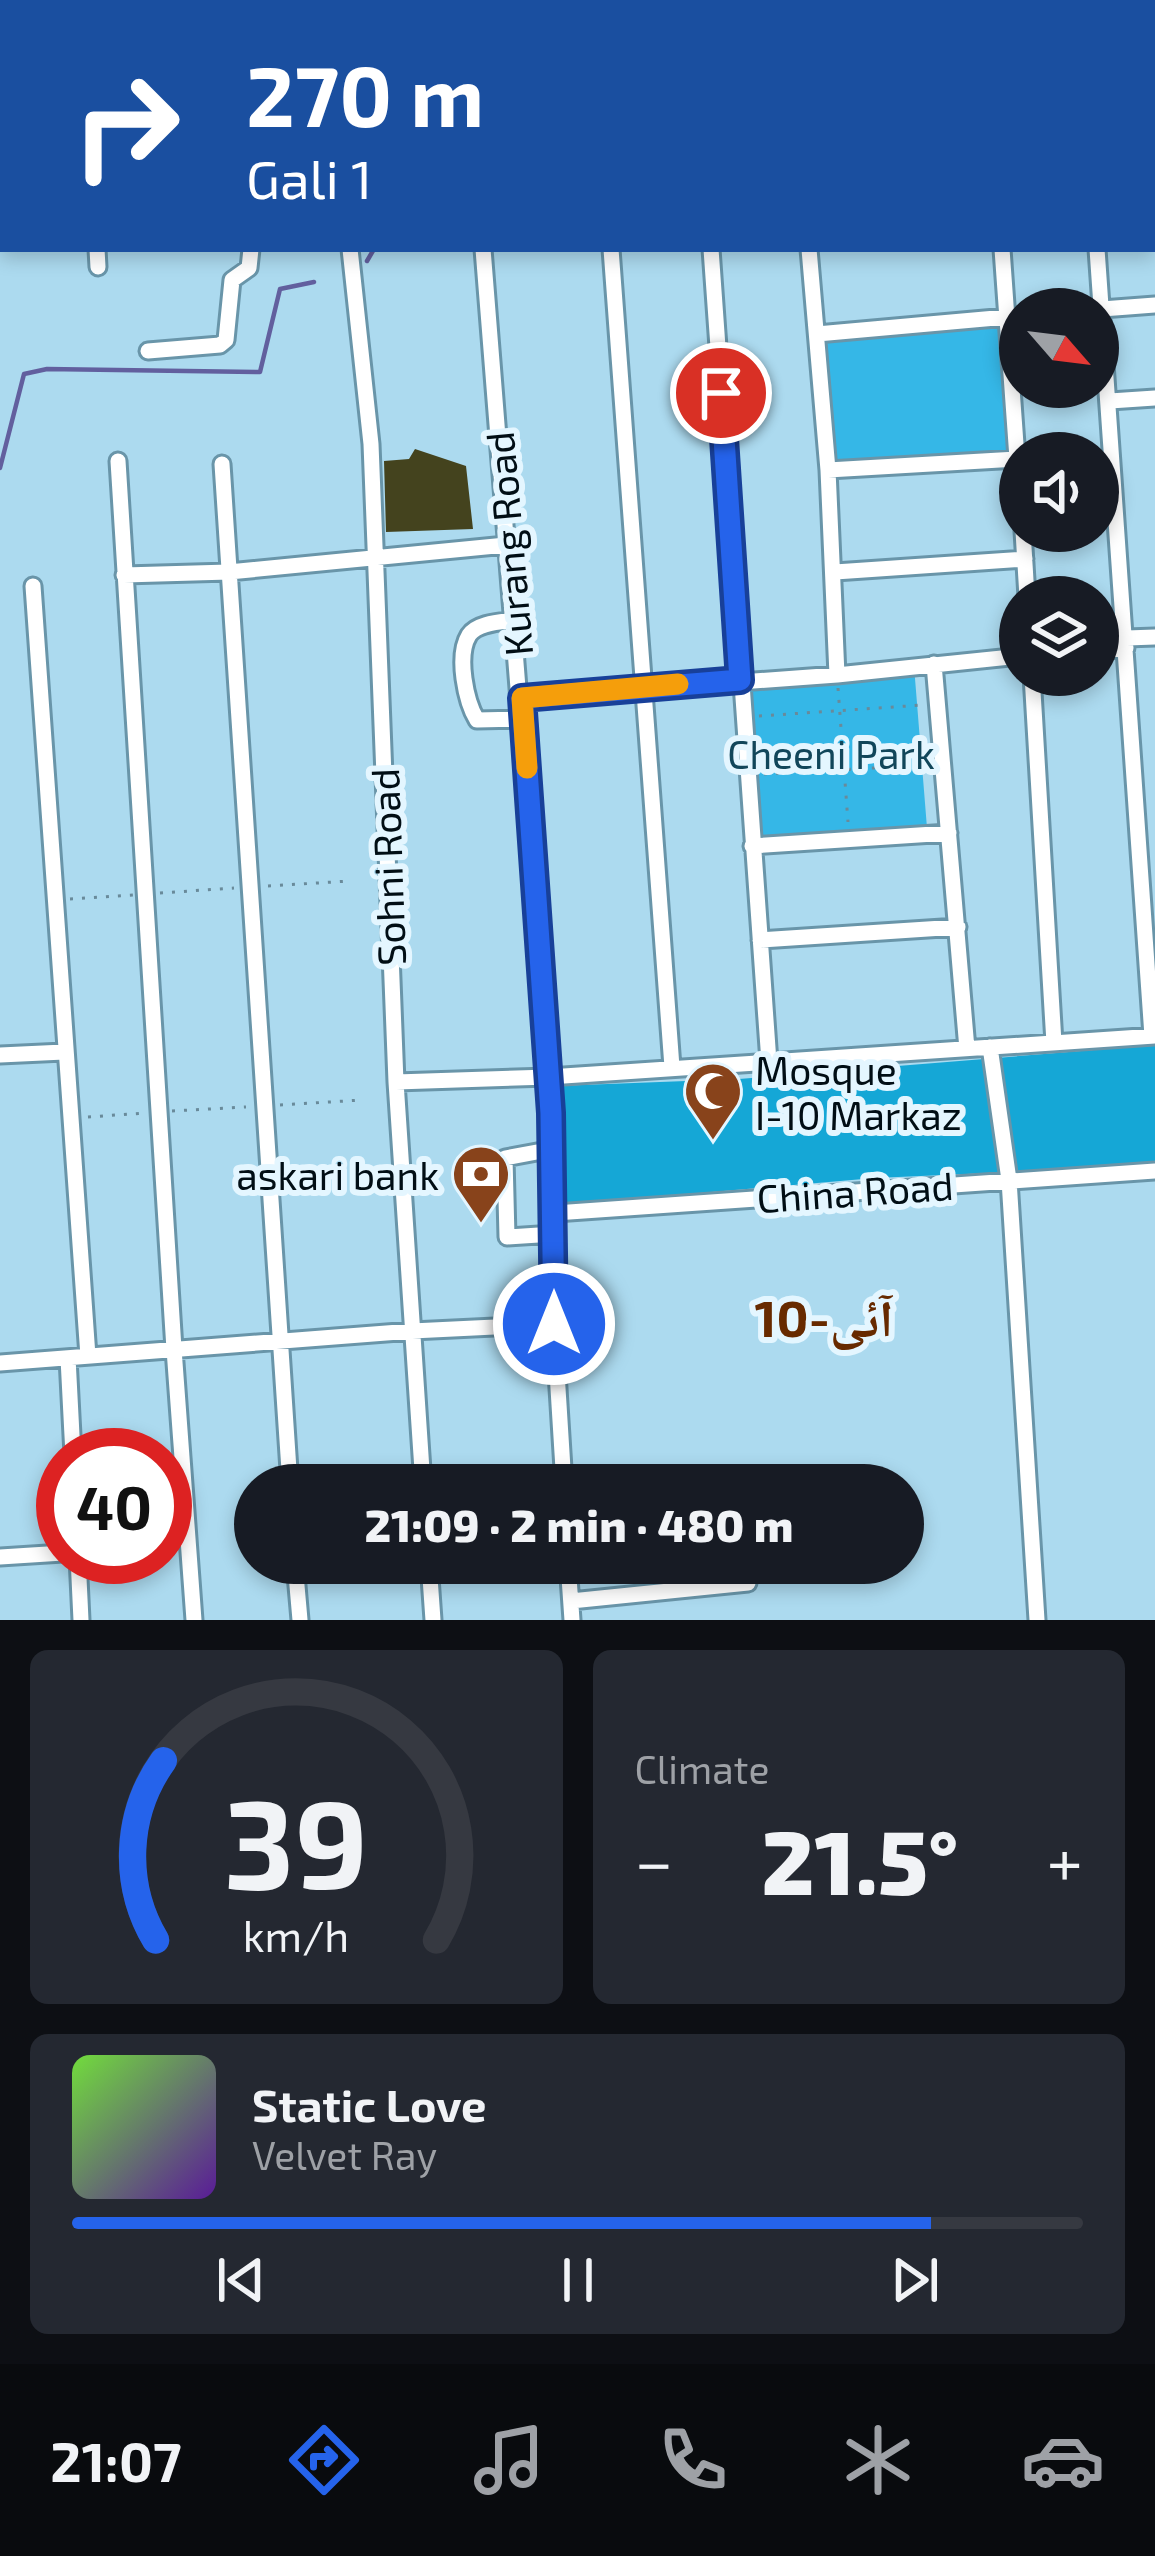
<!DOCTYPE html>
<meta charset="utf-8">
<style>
:root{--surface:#171b24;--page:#242831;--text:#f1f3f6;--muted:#9ea1a6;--line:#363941;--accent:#2563eb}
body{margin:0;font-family:"Exo 2","Noto Naskh Arabic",sans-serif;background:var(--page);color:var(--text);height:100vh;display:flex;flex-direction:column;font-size:45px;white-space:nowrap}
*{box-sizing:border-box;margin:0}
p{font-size:39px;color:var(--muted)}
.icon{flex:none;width:66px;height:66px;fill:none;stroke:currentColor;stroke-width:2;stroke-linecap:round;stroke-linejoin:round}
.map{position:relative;height:1620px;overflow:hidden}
.details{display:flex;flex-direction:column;gap:30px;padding:30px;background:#0d0f14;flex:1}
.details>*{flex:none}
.top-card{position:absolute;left:0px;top:0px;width:1155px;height:252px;box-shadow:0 6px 18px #0003;background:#1a4fa0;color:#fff;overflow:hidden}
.needle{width:78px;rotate:118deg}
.buttons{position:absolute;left:999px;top:288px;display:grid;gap:24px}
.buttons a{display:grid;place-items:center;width:120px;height:120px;border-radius:50%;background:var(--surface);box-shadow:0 6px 18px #0003;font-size:60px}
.speed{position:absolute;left:36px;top:1428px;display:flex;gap:24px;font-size:60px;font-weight:700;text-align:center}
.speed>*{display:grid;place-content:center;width:156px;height:156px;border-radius:50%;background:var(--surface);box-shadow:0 6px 18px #0003;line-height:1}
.speed .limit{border:18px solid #d22;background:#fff;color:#111}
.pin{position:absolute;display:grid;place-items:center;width:102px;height:102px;color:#fff;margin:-51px;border:6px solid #fff;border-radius:50%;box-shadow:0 3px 12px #0007}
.me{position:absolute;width:132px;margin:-66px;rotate:0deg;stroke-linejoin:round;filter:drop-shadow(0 0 9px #0008)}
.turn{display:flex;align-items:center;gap:42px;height:252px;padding:0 48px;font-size:54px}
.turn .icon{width:156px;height:156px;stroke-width:2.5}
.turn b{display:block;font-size:84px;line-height:102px}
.big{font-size:90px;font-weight:800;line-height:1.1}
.details .tile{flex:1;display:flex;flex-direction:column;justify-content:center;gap:18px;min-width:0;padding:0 42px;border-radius:18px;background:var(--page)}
.details .dial{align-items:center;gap:0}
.dial svg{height:312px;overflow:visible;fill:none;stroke:var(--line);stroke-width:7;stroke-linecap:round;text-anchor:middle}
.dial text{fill:var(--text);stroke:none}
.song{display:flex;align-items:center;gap:36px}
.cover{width:144px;height:144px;border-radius:18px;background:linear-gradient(135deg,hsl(100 70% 55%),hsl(270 70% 35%))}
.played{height:12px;border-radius:6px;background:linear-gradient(90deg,var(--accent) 85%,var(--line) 85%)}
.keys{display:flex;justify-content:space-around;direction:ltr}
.heat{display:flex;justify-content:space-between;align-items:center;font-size:66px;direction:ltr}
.details .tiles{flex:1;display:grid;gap:30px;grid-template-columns:1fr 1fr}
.tile:last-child{grid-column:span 2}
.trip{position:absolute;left:234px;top:1464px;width:690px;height:120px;border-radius:60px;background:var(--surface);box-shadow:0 6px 18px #0003;font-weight:800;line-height:120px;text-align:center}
.tab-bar{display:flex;height:192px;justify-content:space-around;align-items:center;background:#090b0e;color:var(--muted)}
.tab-bar .icon{width:84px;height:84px}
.tab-bar .on{color:var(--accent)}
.tab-bar b{font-size:54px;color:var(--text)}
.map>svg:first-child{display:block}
.green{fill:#35b7e7}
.forest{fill:#15a7d6}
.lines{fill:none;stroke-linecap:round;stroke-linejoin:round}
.stream{stroke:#625f9e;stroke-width:4.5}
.building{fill:#44431e}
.minor-casing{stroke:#6995a9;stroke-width:21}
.path{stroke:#698a9a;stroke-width:3;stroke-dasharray:3 9;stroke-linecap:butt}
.minor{stroke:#fff;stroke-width:15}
.route-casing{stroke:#184099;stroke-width:30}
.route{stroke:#2563eb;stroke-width:21}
.slow{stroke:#f59e0b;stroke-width:21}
.labels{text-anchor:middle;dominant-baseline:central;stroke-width:12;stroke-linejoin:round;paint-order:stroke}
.street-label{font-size:39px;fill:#010e15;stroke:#e4f6ff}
.park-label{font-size:39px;fill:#11465a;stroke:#e4f6ff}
.poi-label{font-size:39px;fill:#010e15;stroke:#e4f6ff;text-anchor:start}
.district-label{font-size:51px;font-weight:bold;fill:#672a00;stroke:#e4f6ff}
</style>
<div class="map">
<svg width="1155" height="1620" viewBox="0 0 1155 1620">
<rect width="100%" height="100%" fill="#acdaef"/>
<!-- green -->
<path class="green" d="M 997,317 L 1008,456 L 824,467 L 814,332 Z
M 914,666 L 927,828 L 750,844 L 737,676 Z"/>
<!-- forest -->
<path class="forest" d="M 1155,1045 L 1155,1166 L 875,1178 L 561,1205 L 555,1086 L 739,1079 Z"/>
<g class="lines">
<!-- stream -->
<path class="stream" d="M 415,3 L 424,0
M 367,261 L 374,249
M 0,468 L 24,374 L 47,369 L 260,372 L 280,289 L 314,282"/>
</g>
<!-- building -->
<path class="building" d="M 415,449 L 466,466 L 473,529 L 386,532 L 384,461 L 409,459 Z"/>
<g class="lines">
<!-- minor casing -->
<g class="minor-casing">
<path id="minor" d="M 80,0 L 80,3
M 229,0 L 230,3
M 324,0 L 324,3
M 464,0 L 465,3
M 704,0 L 704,3
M 806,0 L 806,3
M 905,0 L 905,3
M 1006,0 L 1006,3
M 1055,0 L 1055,3
M 1091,0 L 1091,3
M 0,5 L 3,46
M 1152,81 L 1155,81
M 0,185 L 3,185
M 1152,196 L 1155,196
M 97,249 L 98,267
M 350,249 L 371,444 L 396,1082 L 423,1485
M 483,249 L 549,1077 L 555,1213 L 554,1324 L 564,1485
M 611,249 L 672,1067
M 711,249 L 769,1062
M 809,249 L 828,470 L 837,675
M 1002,249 L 1020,500
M 1097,249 L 1152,1036
M 1102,309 L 1155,305
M 817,334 L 1007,317
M 148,351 L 220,345 L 226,340 L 232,280 L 249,268 L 251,249
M 1110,401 L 1155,398
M 118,461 L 174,1349 L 194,1620
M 222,464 L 290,1485
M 828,470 L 1017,459
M 1023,531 L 1027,597
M 835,572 L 1025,559
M 124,575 L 229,572 L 506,545
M 33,586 L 88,1356
M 514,620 C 500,622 477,623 469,635 C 456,656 466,702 477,720 L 523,719
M 1127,638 L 1155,637
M 1098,650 L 1126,648
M 934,664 L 967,1049
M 1032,675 L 1054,1043
M 522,698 L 837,675 L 1020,656
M 752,846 L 949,833
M 760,940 L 958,927
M 990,1047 L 1009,1180 L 1037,1620
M 0,1055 L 64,1052
M 396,1082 L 549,1077 L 1155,1036
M 553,1149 L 505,1158 L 507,1237 L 554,1234
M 555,1213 L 1155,1171
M 68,1358 L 73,1455
M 0,1363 L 412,1331 L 554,1324
M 0,1557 L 63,1553
M 78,1557 L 81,1620
M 295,1563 L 300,1620
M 429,1563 L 433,1620
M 568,1563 L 572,1620
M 571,1601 L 748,1583"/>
</g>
<!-- path -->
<path class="path" d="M 838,688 L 848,822
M 759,716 L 923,705
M 764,774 L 928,765
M 268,886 L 350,881
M 160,893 L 234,888
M 70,899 L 133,895
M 280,1105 L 362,1100
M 172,1111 L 246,1107
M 88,1117 L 145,1113"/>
<!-- minor -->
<use href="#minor" class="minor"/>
</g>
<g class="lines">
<!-- route casing -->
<g class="route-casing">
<path id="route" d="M 554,1324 L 551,1113 L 522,698 L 740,680 L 721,393"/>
</g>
<!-- route -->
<use href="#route" class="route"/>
<!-- slow -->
<path class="slow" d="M 527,768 L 522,698 L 678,684"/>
</g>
<!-- icons -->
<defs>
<g id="mosque-pin" transform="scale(3)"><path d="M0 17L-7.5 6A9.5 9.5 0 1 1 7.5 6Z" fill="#88431b" stroke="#e4f6ff"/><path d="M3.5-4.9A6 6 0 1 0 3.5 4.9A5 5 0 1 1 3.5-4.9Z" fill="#fff"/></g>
<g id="bank-pin" transform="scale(3)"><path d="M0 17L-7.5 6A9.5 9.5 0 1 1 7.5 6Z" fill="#88431b" stroke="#e4f6ff"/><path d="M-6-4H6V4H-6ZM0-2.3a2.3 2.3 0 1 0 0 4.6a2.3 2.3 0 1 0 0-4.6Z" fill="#fff"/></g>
</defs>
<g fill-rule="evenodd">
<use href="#mosque-pin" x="713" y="1091"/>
<use href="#bank-pin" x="481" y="1174"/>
</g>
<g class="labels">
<!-- street labels -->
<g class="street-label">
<text transform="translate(508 544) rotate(-95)">Kurang Road</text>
<text transform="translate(387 867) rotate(-92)">Sohni Road</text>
<text transform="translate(855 1191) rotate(-4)">China Road</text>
</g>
<!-- park labels -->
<g class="park-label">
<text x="831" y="753">Cheeni Park</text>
</g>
<!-- poi labels -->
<g class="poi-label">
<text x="755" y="1069">Mosque<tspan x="755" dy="45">I-10 Markaz</tspan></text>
<text x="439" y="1174" text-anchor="end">askari bank</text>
</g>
<!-- district labels -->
<g class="district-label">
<text x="824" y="1316">آئی-10</text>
</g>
</g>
</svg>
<div class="buttons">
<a><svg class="needle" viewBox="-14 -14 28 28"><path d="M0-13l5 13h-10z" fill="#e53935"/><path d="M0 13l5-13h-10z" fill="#9ea1a6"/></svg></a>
<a><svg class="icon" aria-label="sound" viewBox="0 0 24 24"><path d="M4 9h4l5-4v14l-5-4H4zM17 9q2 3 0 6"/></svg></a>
<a><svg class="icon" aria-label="layers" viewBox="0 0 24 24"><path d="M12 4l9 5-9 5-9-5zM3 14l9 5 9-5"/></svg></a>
</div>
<div class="speed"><div class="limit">40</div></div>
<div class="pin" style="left:721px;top:393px;background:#d93025"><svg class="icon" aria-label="arrive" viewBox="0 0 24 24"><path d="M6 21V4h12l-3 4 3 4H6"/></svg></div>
<svg class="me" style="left:554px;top:1324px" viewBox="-20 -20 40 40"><circle r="17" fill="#2563eb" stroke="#fff" stroke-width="3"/><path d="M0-11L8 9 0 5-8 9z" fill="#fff"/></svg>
<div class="trip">21:09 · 2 min · 480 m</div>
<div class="top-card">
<div class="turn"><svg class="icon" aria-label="right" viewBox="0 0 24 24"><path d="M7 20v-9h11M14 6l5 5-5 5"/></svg><div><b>270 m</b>Gali 1</div></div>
</div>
</div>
<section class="details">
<div class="tiles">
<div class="tile dial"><svg viewBox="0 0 100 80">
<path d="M14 69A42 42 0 1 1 86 69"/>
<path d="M14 69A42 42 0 0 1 16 23" stroke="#2563eb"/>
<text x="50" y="56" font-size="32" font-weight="700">39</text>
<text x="50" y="72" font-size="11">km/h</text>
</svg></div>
<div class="tile"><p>Climate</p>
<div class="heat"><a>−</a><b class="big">21.5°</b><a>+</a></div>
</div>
<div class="tile">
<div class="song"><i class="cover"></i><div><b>Static Love</b><p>Velvet Ray</p></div></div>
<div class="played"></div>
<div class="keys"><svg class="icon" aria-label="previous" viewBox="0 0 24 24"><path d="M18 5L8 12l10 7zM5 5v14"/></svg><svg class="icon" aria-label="pause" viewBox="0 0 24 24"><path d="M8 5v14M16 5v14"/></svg><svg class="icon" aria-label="next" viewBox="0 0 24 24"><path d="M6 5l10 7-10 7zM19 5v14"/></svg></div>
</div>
</div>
</section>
<nav class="tab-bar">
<b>21:07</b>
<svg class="icon on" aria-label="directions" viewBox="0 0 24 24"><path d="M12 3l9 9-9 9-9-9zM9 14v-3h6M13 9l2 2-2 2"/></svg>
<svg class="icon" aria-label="music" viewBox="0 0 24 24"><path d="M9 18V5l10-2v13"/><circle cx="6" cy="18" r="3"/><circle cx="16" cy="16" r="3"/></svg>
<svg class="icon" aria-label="phone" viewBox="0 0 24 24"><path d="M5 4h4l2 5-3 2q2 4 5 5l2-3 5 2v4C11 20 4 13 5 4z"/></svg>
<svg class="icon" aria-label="climate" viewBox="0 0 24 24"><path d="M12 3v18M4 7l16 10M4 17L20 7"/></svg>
<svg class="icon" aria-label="car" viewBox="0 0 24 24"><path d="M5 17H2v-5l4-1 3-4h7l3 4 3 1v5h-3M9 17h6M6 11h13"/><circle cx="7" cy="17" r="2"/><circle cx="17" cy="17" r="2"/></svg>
</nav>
